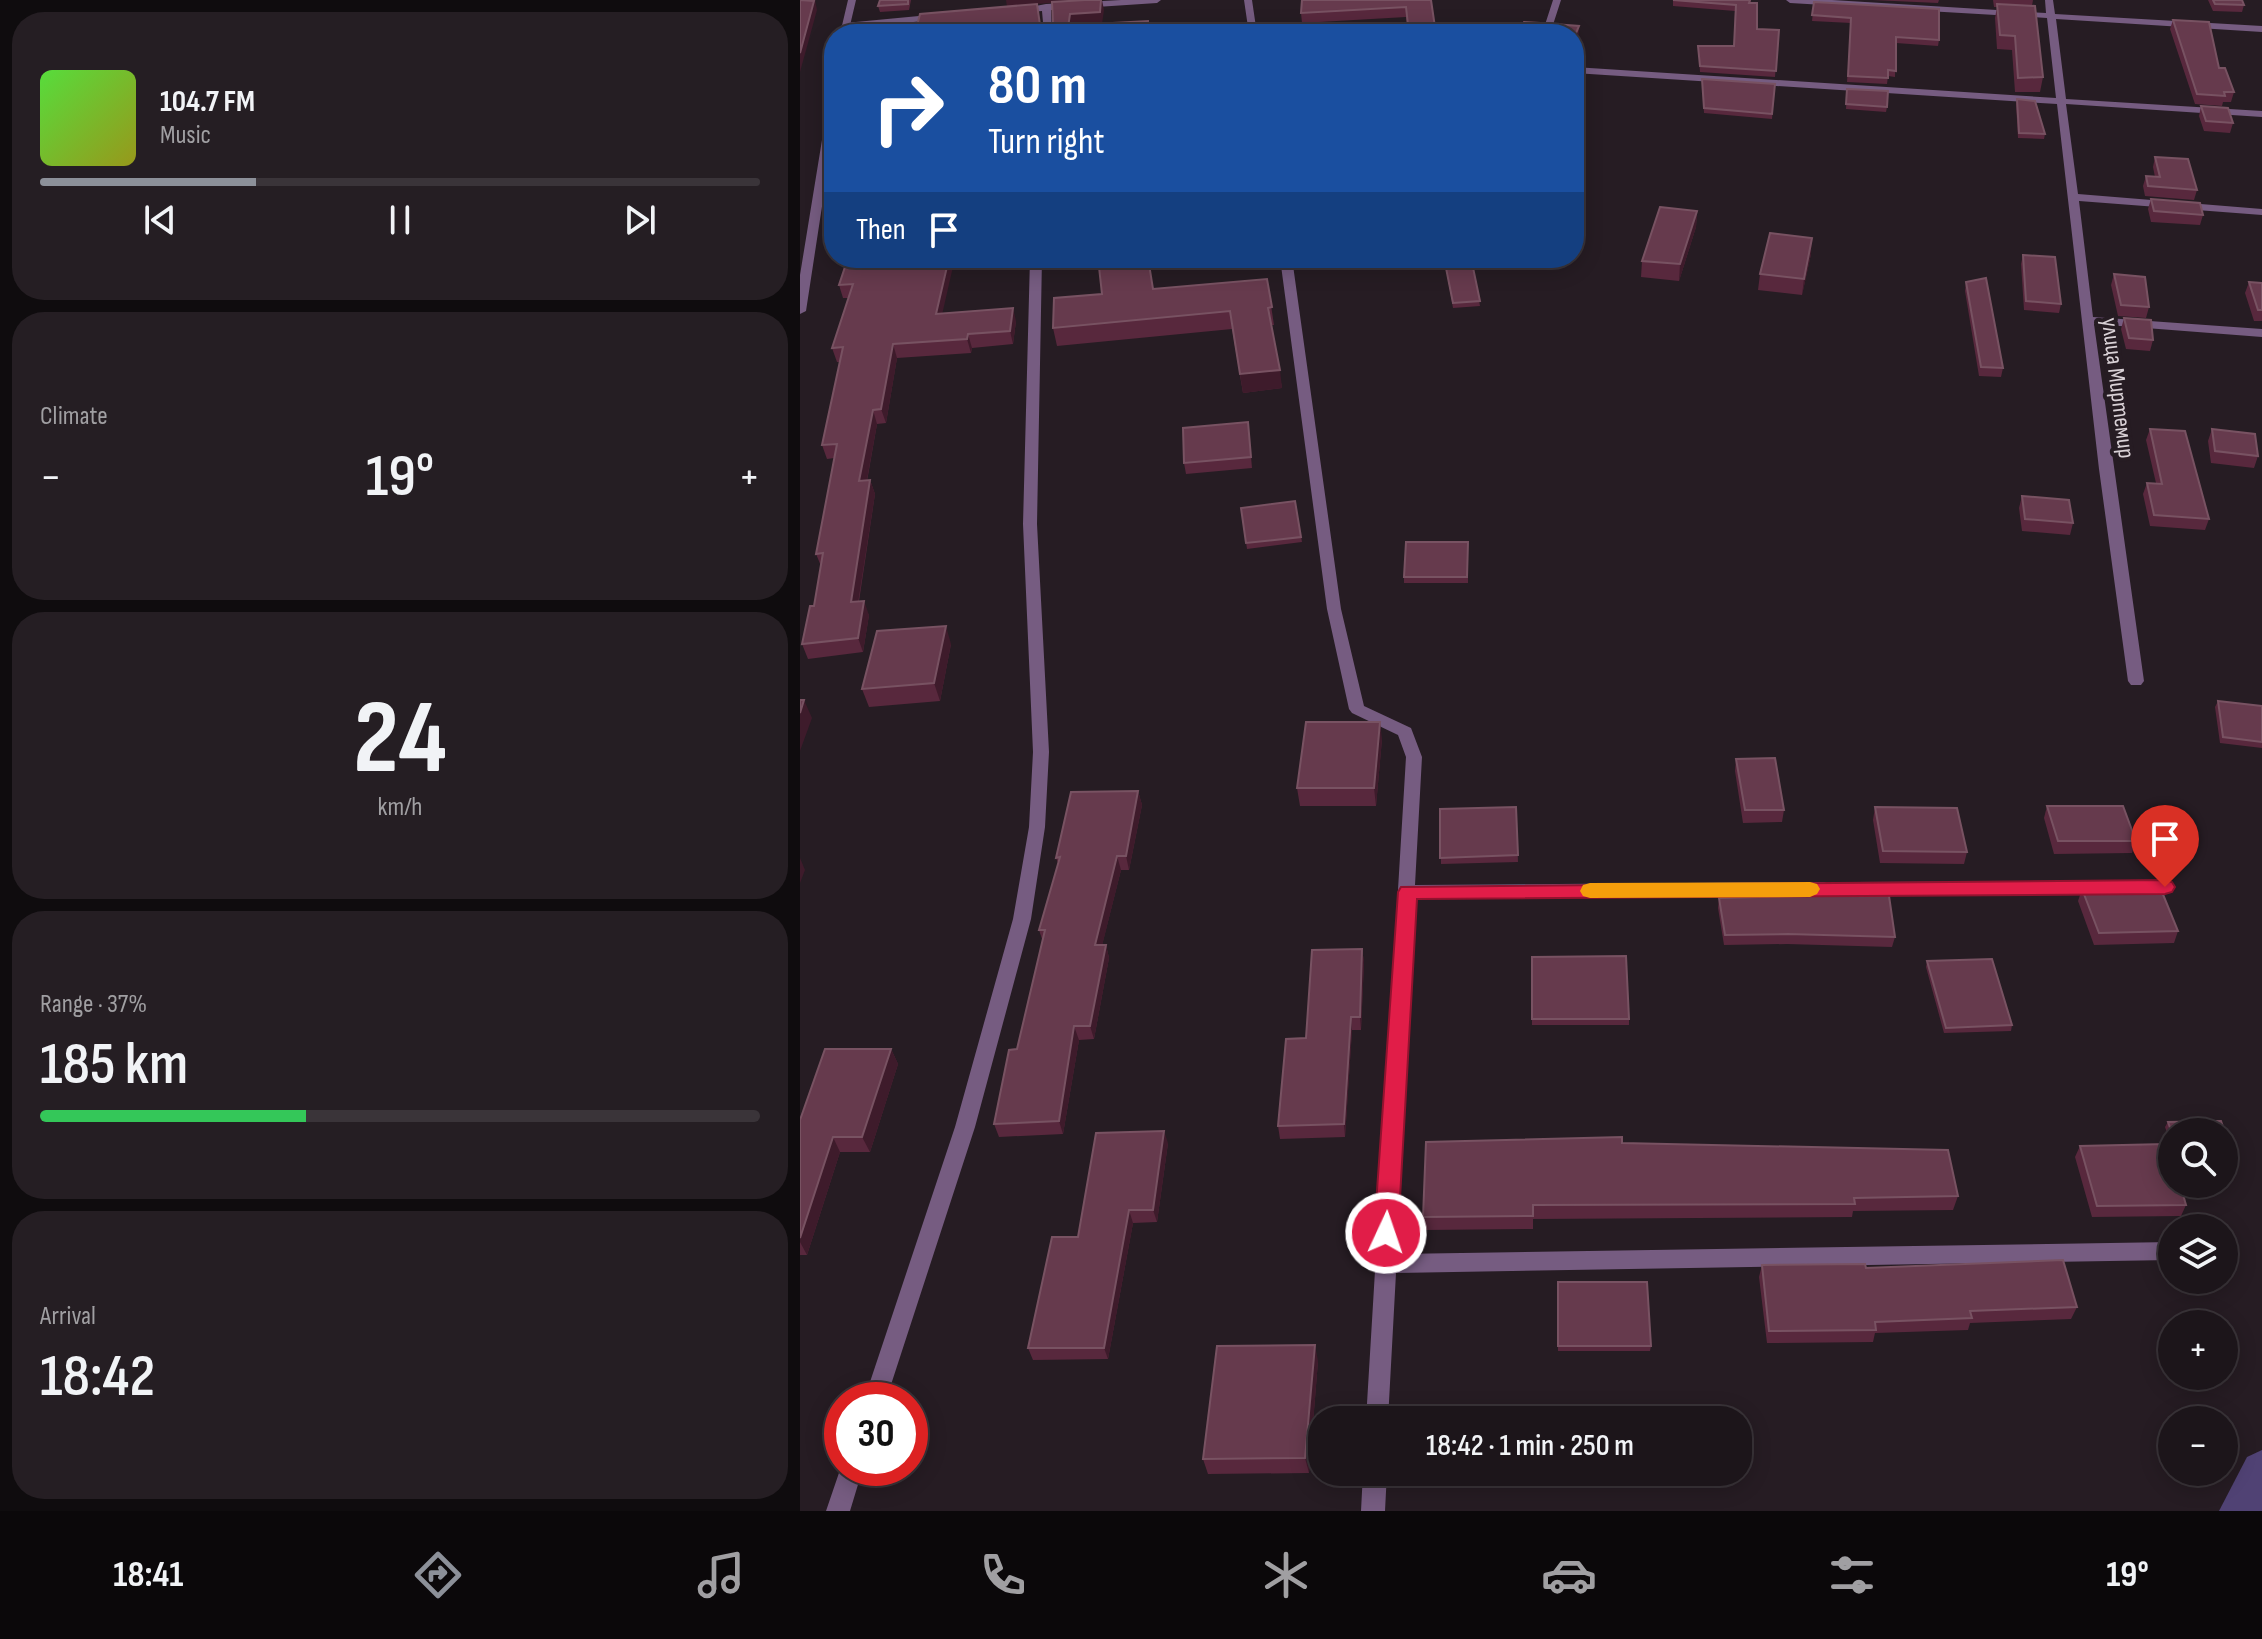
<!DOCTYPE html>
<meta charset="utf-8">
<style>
:root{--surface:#1c151a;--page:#251e23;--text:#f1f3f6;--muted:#a09fa2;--line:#3a3439;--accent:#8c9099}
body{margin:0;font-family:"Sofia Sans Condensed",sans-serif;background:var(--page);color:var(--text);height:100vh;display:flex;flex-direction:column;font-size:30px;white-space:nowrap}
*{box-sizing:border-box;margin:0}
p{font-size:26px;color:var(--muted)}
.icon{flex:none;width:44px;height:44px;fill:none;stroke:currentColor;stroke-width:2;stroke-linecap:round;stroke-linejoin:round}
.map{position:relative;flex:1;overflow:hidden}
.side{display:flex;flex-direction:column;gap:12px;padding:12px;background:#0f0c0e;width:800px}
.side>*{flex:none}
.hud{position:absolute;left:24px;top:24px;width:760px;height:244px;border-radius:32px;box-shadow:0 4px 20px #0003,0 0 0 2px var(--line);background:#1a4fa0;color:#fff;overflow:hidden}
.tools{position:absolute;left:1358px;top:1118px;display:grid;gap:16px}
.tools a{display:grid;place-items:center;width:80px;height:80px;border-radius:50%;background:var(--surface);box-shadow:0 4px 20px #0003,0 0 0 2px var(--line);font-size:40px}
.speed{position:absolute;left:24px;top:1382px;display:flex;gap:16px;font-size:40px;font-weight:700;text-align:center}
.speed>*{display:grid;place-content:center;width:104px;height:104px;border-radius:50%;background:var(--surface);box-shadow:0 4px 20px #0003,0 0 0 2px var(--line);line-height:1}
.speed .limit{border:12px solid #d22;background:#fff;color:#111}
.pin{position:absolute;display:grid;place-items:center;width:68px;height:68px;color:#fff;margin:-82px -34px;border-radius:50% 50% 50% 0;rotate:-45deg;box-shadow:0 0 8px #0007}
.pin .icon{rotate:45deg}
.me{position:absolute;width:88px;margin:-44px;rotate:3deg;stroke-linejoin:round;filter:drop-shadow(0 0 6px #0008)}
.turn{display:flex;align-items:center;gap:28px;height:168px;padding:0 32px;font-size:36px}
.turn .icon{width:104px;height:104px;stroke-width:2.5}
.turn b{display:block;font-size:56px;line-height:68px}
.then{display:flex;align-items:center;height:76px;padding:0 32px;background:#0003;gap:16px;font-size:30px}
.big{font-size:60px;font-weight:600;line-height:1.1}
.side .tile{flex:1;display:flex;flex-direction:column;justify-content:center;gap:12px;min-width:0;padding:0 28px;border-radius:32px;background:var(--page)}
.side .dial{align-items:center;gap:0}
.dial b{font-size:104px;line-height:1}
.song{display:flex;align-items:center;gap:24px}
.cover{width:96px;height:96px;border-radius:12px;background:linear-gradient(135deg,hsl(110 70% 55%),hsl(60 70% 35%))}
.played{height:8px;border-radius:4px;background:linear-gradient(90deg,var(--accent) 30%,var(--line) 30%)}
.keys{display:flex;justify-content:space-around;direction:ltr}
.heat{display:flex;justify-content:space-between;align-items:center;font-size:44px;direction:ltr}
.charge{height:12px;border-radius:6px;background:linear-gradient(90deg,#34c759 37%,var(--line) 0)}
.trip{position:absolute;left:508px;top:1406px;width:444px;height:80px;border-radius:32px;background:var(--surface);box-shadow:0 4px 20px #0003,0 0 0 2px var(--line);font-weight:600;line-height:80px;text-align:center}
.tab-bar{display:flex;height:128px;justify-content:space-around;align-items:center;background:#0b080a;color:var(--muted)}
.tab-bar .icon{width:56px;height:56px}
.tab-bar .current{color:var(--accent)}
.tab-bar b{font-size:36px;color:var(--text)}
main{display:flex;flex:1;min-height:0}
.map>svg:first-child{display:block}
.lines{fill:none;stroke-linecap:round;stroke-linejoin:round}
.canal{fill:#504274;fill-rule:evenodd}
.minor{fill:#765c81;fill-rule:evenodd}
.tertiary{fill:#765c81;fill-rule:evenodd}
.wall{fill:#58283d}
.shaded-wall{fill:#3e1b2b}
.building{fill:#663a4d;stroke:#785262;stroke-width:2}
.route{fill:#e11d48;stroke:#92132f;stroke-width:2}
.slow{fill:#f59e0b}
.labels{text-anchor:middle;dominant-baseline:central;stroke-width:8;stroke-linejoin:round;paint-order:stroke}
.far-street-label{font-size:24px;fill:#d9d1d6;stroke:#261c23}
</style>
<main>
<section class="side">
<div class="tile">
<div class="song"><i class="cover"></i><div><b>104.7 FM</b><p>Music</p></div></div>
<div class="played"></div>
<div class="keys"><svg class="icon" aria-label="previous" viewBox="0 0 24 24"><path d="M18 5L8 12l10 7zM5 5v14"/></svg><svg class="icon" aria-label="pause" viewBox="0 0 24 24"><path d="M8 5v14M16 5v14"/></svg><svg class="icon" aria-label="next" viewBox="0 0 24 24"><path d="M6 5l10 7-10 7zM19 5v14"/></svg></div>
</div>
<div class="tile"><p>Climate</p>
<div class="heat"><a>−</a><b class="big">19°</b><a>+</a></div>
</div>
<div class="tile dial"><b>24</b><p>km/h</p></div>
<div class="tile"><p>Range · 37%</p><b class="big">185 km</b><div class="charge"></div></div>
<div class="tile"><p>Arrival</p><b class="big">18:42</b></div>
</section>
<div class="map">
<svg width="1462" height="1511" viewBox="0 0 1462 1511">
<rect width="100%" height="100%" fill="#261c23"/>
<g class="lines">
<!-- canal -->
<path class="canal" d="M 1462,1450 L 1462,1511 L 1419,1511 L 1447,1457 Z"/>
<!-- minor -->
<path class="minor" d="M 321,0 L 361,0 L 357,3 L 251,10 L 252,34 L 244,34 L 242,11 L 219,13 L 215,10 L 246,4 Z
M 444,0 L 452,0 L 457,34 L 449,34 Z
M 753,0 L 761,0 L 750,34 L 742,34 Z
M 986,0 L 1032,0 L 1246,13 L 1245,0 L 1253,0 L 1255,14 L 1462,26 L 1462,32 L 1256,19 L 1266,99 L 1462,111 L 1462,117 L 1266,104 L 1278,194 L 1462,209 L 1462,215 L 1279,201 L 1293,317 L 1462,329 L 1462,337 L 1294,324 L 1344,681 L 1341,685 L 1331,685 L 1328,681 L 1299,469 L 1257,104 L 774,73 L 774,67 L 1256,98 L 1247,18 L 990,3 Z
M 140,14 L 144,17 L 143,19 L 45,29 L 41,26 L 45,23 Z
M 230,258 L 242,258 L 237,524 L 249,752 L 245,827 L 231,919 L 175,1127 L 86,1400 L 64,1400 L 155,1127 L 213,919 L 229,827 L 233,752 L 223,524 Z
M 480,258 L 492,258 L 541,609 L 564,706 L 611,728 L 622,757 L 615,885 L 1024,882 L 1030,884 L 1033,889 L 1030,894 L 1024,896 L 615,898 L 597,1254 L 1372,1242 L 1372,1260 L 596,1273 L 588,1420 L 566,1420 L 606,757 L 598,735 L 552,713 L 549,709 L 527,609 Z
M 1365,881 L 1371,882 L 1374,887 L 1371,892 L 1365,893 L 1051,896 L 1045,894 L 1042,889 L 1045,884 L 1051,882 Z
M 42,1464 L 42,1468 L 63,1468 L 50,1511 L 26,1511 Z
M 563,1472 L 587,1472 L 585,1511 L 561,1511 Z"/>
<!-- tertiary -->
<path class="tertiary" d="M 48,0 L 56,0 L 48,34 L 40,34 Z
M 34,94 L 34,128 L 6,311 L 0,314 L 0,275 L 29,97 Z"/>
</g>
<!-- wall -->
<path class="wall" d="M 80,0 L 111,0 L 109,10 L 80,12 L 78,6 Z
M 631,0 L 636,34 L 608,34 L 606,17 L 502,23 L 501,13 Z
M 873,0 L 951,0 L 950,3 L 957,29 L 979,30 L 975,77 L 900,72 L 898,46 L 934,46 L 935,11 L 873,6 Z
M 1072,0 L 1139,0 L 1138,3 Z
M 1193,0 L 1233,0 L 1232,6 L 1243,77 L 1240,92 L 1215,92 L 1212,50 L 1197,49 L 1195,18 L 1197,7 L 1194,7 Z
M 1408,0 L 1442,0 L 1444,5 L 1442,12 L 1413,11 Z
M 1014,2 L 1139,40 L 1138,46 L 1096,43 L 1095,77 L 1088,76 L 1087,84 L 1047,82 L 1051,23 L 1012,21 Z
M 1373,20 L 1419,68 L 1434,92 L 1431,102 L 1423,102 L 1422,106 L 1395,104 L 1370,29 Z
M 902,79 L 975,84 L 972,119 L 904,113 Z
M 1047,89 L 1087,107 L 1086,112 L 1046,109 Z
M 1217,99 L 1245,134 L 1244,139 L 1218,138 L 1216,104 Z
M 1401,106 L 1433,123 L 1430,133 L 1404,131 L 1399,116 Z
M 1355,157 L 1397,190 L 1394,200 L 1345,196 L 1343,186 L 1346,176 L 1355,177 L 1353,167 Z
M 1351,199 L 1403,215 L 1400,225 L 1351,222 L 1348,209 Z
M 897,211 L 896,227 L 879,281 L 841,277 L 842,261 Z
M 1011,254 L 1002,295 L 958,290 L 960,274 Z
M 1223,255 L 1261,304 L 1259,313 L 1224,310 L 1221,264 Z
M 48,258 L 142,314 L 216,321 L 213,344 L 172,348 L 171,353 L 97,358 L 86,423 L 77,424 L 67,481 L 70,480 L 75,494 L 59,601 L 69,615 L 63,652 L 8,659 L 2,644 L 14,606 L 21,566 L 16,554 L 34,458 L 27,459 L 22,445 L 40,362 L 37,362 L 32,348 L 49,298 L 43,298 L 39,285 Z
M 644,258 L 671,258 L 680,306 L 653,308 Z
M 1314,274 L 1349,307 L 1346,318 L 1318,316 L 1311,285 Z
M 467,279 L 474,325 L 471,325 L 482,388 L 443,393 L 432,329 L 257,346 L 253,328 L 353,289 Z
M 1166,282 L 1203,368 L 1201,377 L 1179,376 L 1165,291 Z
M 1449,282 L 1462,283 L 1462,321 L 1454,321 L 1445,293 Z
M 1324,318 L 1353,340 L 1350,351 L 1326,349 L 1321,329 Z
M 448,422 L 452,468 L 386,474 L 384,463 Z
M 1350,429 L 1409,519 L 1405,530 L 1350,526 L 1343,494 L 1347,483 L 1356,483 L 1346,440 Z
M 1412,429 L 1458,456 L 1454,468 L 1411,463 L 1408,441 Z
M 1222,496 L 1273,523 L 1270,535 L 1222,531 L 1219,508 Z
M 495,501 L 502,542 L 447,549 L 441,508 Z
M 668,542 L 668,583 L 604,583 L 604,577 Z
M 151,644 L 140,701 L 69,707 L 62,689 Z
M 1418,701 L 1462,706 L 1462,748 L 1420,743 L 1415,707 Z
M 582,739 L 576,806 L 500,806 L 497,788 Z
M 936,759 L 984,810 L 982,822 L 943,823 L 935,771 Z
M 338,791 L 342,805 L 329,870 L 321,870 L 302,945 L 306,945 L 309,958 L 294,1039 L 279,1040 L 263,1134 L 199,1137 L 194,1124 L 217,1049 L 243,942 L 239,930 L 258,863 L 256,858 Z
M 1247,806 L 1336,841 L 1332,853 L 1254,854 L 1244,818 Z
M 716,807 L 718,862 L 641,864 L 640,809 Z
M 1075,807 L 1167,852 L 1164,864 L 1080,863 L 1073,820 Z
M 1003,888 L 1095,937 L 1092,947 L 987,944 L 924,945 L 918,908 L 919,898 L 1002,896 Z
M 1282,889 L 1378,931 L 1374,943 L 1294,945 L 1278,901 Z
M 562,949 L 564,962 L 561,1030 L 552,1030 L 545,1137 L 480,1139 L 478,1126 L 506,1038 Z
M 732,957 L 829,1019 L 829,1025 L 732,1025 Z
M 1127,961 L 1212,1025 L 1211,1031 L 1144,1033 L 1126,967 Z
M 91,1049 L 98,1064 L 70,1152 L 40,1152 L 7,1255 L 0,1255 L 0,1120 Z
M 1421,1121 L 1437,1166 L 1434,1171 L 1424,1172 L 1424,1132 L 1372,1132 L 1372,1147 L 1365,1127 L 1368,1122 Z
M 368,1143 L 357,1222 L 333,1223 L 308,1359 L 233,1360 L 228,1348 L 278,1237 Z
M 822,1143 L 1158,1196 L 1153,1210 L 1053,1211 L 1052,1217 L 733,1219 L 733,1229 L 624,1230 L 623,1217 Z
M 1280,1146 L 1386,1205 L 1381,1216 L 1292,1217 L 1275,1157 Z
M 962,1265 L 1066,1268 L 1277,1307 L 1271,1319 L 1170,1323 L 1168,1330 L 1075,1333 L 1073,1342 L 967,1343 L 959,1277 Z
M 758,1282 L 851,1346 L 850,1351 L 758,1351 Z
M 518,1361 L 509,1473 L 408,1474 L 403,1459 Z"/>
<!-- shaded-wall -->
<path class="shaded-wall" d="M 10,0 L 15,0 L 17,10 L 0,72 L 0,53 Z
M 206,0 L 289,0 L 237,4 L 242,34 L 207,7 Z
M 302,0 L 304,10 L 302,24 L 272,26 L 271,34 L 267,34 L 270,14 Z
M 779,26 L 779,34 L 774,45 L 774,38 Z
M 897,211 L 896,227 L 879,281 L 880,264 Z
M 1012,238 L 1011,254 L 1002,295 L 1004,279 Z
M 149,258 L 155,258 L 139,328 L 136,314 Z
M 213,308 L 216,321 L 213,344 L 210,331 Z
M 168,334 L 172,348 L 171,353 L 167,339 Z
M 93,344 L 97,358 L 86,423 L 81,409 Z
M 480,370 L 482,388 L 443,393 L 440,374 Z
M 73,410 L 77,424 L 64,496 L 59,481 Z
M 70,480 L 75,494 L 56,616 L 51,602 Z
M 64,601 L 69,615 L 63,652 L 58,638 Z
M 146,626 L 151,644 L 140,701 L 134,683 Z
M 4,700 L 12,718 L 0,751 L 0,713 Z
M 580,722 L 582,739 L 576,806 L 574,788 Z
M 338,791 L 342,805 L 329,870 L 326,856 Z
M 317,856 L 321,870 L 299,958 L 295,945 Z
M 0,858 L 5,870 L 0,883 Z
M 306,945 L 309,958 L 294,1039 L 290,1026 Z
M 562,949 L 564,962 L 561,1030 L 560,1017 Z
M 551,1017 L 552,1030 L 545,1137 L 544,1124 Z
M 274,1026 L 279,1040 L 263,1134 L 259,1121 Z
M 91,1049 L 98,1064 L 70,1152 L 62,1137 Z
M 364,1131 L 368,1143 L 357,1222 L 353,1210 Z
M 33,1137 L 40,1152 L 7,1255 L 0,1242 L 0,1238 Z
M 329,1210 L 333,1223 L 308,1359 L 304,1348 Z
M 515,1345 L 518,1361 L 509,1473 L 505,1458 Z"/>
<!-- building -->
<path class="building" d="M 0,0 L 14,1 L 0,53 Z
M 80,0 L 108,0 L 108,4 L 78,6 Z
M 285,0 L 301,0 L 300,12 L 270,14 L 267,34 L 115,34 L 120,14 L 237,4 L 240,25 L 250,25 L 253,22 L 252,2 Z
M 502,0 L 631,0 L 636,34 L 609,34 L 606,7 L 501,13 Z
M 873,0 L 950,0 L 949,3 L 957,3 L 957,29 L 979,30 L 976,71 L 900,66 L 898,46 L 934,46 L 936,5 Z
M 1413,0 L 1442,0 L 1444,5 L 1415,4 Z
M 1014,2 L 1139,9 L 1139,40 L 1096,37 L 1096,71 L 1088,70 L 1088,78 L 1048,76 L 1051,18 L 1012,15 Z
M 1197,4 L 1235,6 L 1243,77 L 1218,78 L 1215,36 L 1200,35 Z
M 1373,20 L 1409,22 L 1419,68 L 1425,68 L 1434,92 L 1424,92 L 1425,96 L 1397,94 Z
M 348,21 L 347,34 L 311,34 L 313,23 Z
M 724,22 L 740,23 L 742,29 L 752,28 L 754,24 L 779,26 L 774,38 L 774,34 L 718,34 Z
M 902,79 L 975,84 L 972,114 L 904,108 Z
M 1047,89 L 1088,91 L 1087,107 L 1046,104 Z
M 1217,99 L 1235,101 L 1245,134 L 1219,133 Z
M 1401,106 L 1428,108 L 1433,123 L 1406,121 Z
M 1355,157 L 1388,159 L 1397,190 L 1348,186 L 1346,176 L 1360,177 Z
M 1351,199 L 1400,203 L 1403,215 L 1354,211 Z
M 860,207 L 897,211 L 880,264 L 842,261 Z
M 970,233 L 1012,238 L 1004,279 L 960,274 Z
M 1223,255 L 1255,257 L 1261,304 L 1226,301 Z
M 48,258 L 149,258 L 136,314 L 213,308 L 210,331 L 168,334 L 167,339 L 93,344 L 81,409 L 73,410 L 59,481 L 70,480 L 51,602 L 64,601 L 58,638 L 2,644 L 10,606 L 14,606 L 23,553 L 16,554 L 37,444 L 22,445 L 43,347 L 32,348 L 53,284 L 39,285 Z
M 298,258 L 348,258 L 353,289 L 467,279 L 472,307 L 468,308 L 480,370 L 440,374 L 430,311 L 253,328 L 254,298 L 302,294 Z
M 644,258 L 671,258 L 680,301 L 653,303 Z
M 1314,274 L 1345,277 L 1349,307 L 1321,305 Z
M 1186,278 L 1203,368 L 1181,367 L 1166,282 Z
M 1449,282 L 1462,283 L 1462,310 L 1458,310 Z
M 1324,318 L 1351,320 L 1353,340 L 1329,338 Z
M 448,422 L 451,457 L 384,463 L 383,428 Z
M 1350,429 L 1385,431 L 1409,519 L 1354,515 L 1347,483 L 1362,484 Z
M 1412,429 L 1455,434 L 1458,456 L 1415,451 Z
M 1222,496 L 1269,500 L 1273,523 L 1225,519 Z
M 495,501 L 501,537 L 446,543 L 441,508 Z
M 606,542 L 668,542 L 667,577 L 604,577 Z
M 146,626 L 134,683 L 62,689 L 77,631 Z
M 0,700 L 4,700 L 0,713 Z
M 1418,701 L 1462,706 L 1462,742 L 1423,737 Z
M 506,722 L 580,722 L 574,788 L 497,788 Z
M 975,758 L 984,810 L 945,810 L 936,759 Z
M 338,791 L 326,856 L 317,856 L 295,945 L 306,945 L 290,1026 L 274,1026 L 259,1121 L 194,1124 L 209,1050 L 217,1049 L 245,930 L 239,930 L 260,857 L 256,858 L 271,792 Z
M 1247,806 L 1323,806 L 1336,841 L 1258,841 Z
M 716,807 L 718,855 L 640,858 L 640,809 Z
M 1075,807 L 1157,808 L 1167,852 L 1083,851 Z
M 1360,887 L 1378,931 L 1299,933 L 1282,889 Z
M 1003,888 L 1088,889 L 1095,937 L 988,934 L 925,935 L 919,898 L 1003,896 Z
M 562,949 L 560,1017 L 551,1017 L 544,1124 L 478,1126 L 486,1039 L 506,1038 L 512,950 Z
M 826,956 L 829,1019 L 732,1019 L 732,957 Z
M 1192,959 L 1212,1025 L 1146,1028 L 1127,961 Z
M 25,1049 L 91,1049 L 62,1137 L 33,1137 L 0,1238 L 0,1120 Z
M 1421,1121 L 1437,1166 L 1424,1166 L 1424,1132 L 1372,1133 L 1368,1122 Z
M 364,1131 L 353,1210 L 329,1210 L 304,1348 L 228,1348 L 252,1237 L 278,1237 L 296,1133 Z
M 822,1137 L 822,1143 L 1148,1150 L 1158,1196 L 1054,1198 L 1055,1204 L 733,1205 L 733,1216 L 623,1217 L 626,1142 Z
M 1366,1144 L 1372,1161 L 1372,1184 L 1380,1184 L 1386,1205 L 1297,1206 L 1280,1146 Z
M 1263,1260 L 1277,1307 L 1170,1311 L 1172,1318 L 1075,1322 L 1076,1330 L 969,1331 L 962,1265 L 1065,1264 L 1066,1268 Z
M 758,1282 L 847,1282 L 851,1346 L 758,1346 Z
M 515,1345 L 505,1458 L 403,1459 L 417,1346 Z"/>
<!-- route -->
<path class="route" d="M 1365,880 L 1372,882 L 1375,887 L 1372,892 L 1365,894 L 617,899 L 598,1233 L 595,1240 L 586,1244 L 578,1240 L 574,1233 L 598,892 L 601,887 Z"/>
<!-- slow -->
<path class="slow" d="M 1010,882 L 1017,884 L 1020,889 L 1017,894 L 1010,897 L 790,898 L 783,896 L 780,891 L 783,885 L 790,883 Z"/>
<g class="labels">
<!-- far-street labels -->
<g class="far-street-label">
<text transform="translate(1318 388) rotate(83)">улица Миртемир</text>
</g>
</g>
</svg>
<div class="tools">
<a><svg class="icon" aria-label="search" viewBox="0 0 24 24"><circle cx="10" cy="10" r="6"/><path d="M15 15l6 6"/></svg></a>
<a><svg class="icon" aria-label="layers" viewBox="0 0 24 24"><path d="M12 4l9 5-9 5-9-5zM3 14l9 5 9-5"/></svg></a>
<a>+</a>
<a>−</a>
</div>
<div class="speed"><div class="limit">30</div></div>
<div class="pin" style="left:1365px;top:887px;background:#d93025"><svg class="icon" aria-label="arrive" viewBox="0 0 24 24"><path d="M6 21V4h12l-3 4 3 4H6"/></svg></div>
<svg class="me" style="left:586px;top:1233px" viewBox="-20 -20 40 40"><circle r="17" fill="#e11d48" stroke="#fff" stroke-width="3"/><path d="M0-11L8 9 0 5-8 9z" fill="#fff"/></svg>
<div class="trip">18:42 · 1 min · 250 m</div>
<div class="hud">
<div class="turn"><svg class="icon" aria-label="right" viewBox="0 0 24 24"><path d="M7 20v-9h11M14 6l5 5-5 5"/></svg><div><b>80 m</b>Turn right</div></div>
<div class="then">Then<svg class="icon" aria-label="arrive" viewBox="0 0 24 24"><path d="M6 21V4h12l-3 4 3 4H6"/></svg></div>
</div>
</div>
</main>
<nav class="tab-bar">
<b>18:41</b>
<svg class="icon current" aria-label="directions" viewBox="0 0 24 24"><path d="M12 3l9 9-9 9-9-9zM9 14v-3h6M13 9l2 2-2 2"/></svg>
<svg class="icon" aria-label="music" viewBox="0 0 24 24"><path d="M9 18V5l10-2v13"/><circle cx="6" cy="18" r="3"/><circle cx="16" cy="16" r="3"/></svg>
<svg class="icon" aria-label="phone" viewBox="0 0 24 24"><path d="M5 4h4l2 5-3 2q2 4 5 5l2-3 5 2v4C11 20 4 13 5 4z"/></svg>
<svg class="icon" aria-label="climate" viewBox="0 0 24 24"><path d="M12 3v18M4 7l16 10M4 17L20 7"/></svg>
<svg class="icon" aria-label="car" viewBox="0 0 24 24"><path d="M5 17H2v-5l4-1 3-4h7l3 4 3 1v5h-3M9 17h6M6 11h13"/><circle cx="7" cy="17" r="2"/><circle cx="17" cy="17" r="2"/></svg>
<svg class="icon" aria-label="filters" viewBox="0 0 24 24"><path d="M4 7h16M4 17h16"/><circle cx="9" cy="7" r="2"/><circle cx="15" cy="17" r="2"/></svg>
<b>19°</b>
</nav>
